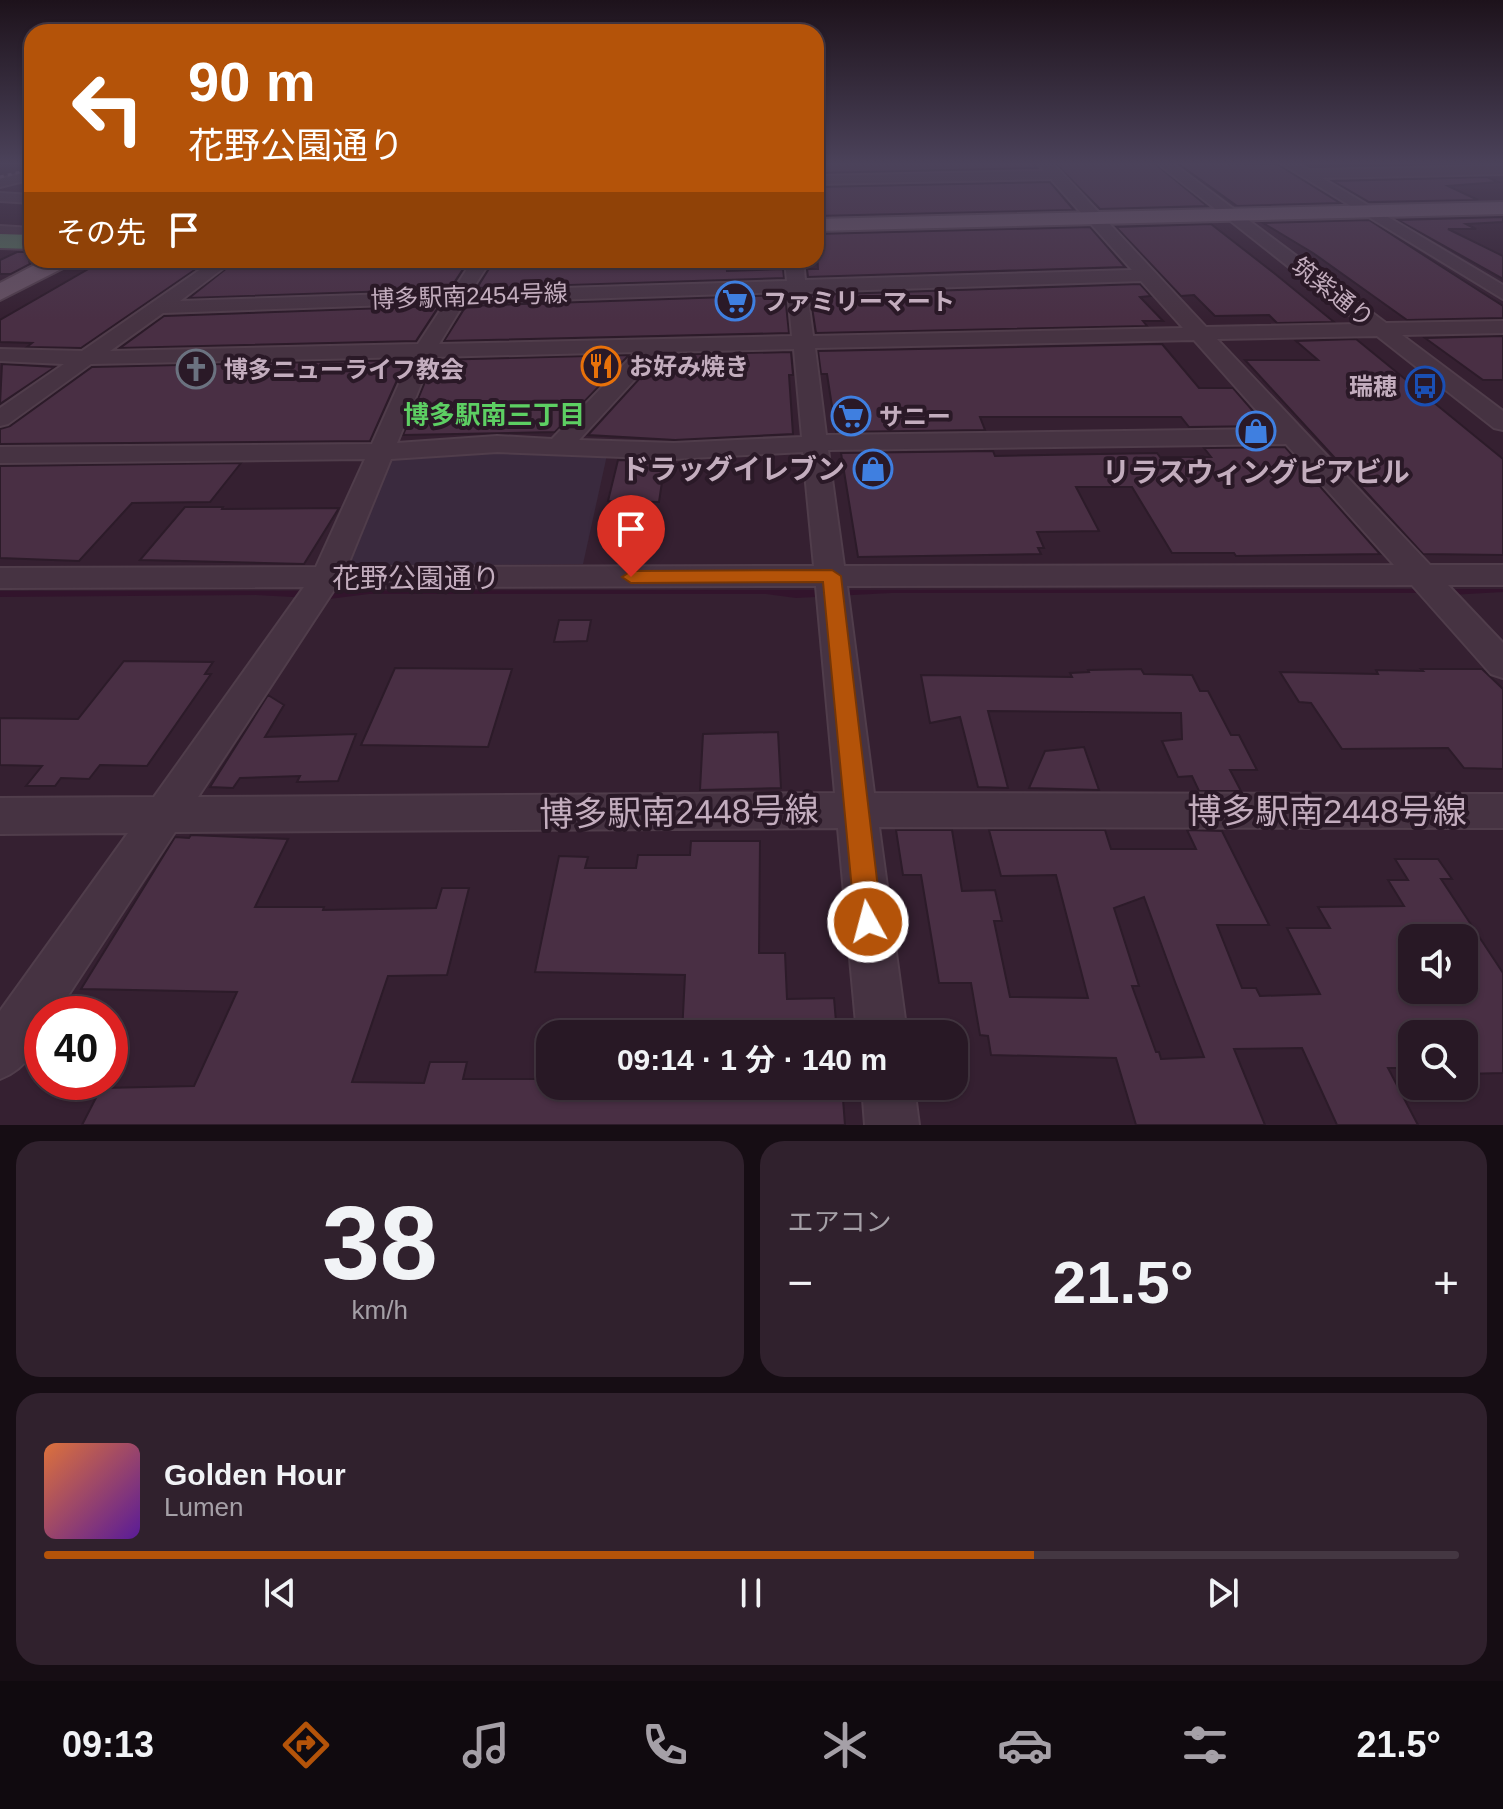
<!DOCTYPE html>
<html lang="ja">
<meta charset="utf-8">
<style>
:root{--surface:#281825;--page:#30212d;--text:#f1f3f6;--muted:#a5a0a7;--line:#443742;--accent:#b45309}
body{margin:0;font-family:Helvetica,"Noto Sans JP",sans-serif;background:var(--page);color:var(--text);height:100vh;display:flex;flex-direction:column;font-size:30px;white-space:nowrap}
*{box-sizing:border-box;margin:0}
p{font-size:26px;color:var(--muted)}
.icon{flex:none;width:44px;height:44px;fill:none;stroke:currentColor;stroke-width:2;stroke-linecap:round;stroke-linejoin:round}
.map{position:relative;height:1125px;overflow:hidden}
.panel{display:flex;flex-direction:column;gap:16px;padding:16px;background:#160d14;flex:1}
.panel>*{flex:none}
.banner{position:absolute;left:24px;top:24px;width:800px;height:244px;border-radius:24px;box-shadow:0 2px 6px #0004,0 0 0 2px var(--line);background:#b45309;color:#fff;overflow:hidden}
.tools{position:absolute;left:1398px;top:924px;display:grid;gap:16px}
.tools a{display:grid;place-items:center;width:80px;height:80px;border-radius:16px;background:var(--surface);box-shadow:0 2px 6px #0004,0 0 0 2px var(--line);font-size:40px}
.speed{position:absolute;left:24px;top:996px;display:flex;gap:16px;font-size:40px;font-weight:700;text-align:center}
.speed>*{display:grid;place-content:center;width:104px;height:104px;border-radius:50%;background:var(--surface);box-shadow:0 2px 6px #0004,0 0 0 2px var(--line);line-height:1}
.speed .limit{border:12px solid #d22;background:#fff;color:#111}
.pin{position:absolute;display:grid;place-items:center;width:68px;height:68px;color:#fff;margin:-82px -34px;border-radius:50% 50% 50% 0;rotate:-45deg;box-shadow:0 0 8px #0007}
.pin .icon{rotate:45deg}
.me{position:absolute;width:88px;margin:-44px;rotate:353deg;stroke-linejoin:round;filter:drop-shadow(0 0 6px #0008)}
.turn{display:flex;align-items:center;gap:28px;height:168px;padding:0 32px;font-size:36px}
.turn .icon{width:104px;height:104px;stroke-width:2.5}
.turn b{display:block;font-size:56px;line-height:68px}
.then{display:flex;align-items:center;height:76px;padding:0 32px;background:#0003;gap:16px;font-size:30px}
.big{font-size:60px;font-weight:700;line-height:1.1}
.panel .card{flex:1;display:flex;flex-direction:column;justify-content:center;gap:12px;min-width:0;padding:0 28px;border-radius:24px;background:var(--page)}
.panel .dial{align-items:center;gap:0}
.dial b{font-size:104px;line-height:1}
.song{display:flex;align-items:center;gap:24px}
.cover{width:96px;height:96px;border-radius:12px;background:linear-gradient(135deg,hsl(20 70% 55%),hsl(270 70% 35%))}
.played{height:8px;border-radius:4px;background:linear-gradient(90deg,var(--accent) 70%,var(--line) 70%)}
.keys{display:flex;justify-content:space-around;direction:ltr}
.heat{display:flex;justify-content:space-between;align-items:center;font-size:44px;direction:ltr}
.panel .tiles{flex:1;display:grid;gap:16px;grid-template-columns:1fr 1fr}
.card:last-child{grid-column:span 2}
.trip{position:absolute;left:536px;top:1020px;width:432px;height:80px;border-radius:24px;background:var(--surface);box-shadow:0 2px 6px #0004,0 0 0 2px var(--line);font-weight:700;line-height:80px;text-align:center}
.tabs{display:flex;height:128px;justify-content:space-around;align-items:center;background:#100a0f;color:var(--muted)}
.tabs .icon{width:56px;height:56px}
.tabs .current{color:var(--accent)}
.tabs b{font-size:36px;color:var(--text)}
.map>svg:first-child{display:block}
.green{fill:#3a2a3e}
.water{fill:#32142c}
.building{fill:#492f44;stroke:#2c1b29;stroke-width:2;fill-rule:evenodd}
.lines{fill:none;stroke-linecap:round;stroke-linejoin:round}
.minor-casing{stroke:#503d4b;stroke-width:4}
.major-casing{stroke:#503d4b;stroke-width:4}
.highway-casing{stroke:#4d3b4a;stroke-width:4}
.minor{fill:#463342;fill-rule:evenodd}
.major{fill:#665162;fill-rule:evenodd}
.highway{fill:#516c57;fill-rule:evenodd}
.rail{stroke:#6d5568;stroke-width:3;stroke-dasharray:4 4;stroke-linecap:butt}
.route{fill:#b45309;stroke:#753606;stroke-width:2}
.labels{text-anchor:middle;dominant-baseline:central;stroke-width:8;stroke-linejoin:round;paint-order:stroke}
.far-street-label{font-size:24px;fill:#c3adbe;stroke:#2a1927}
.far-poi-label{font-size:24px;font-weight:bold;fill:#c3adbe;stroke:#2a1927;text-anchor:start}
.far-neighbourhood-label{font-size:26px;font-weight:bold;fill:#5dcf63;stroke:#2a1927}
.poi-label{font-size:28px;font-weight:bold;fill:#c3adbe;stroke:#2a1927;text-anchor:end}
.street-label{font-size:28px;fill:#c3adbe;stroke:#2a1927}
.near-street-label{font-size:34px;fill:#c3adbe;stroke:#2a1927}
</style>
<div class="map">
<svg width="1503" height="1125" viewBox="0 0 1503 1125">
<rect width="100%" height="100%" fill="#352031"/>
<!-- green -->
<path class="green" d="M 495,450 L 607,455 L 583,564 L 356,566 L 350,561 L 391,461 L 399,457 Z"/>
<!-- water -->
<path class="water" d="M 1503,589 L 1503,592 L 1450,595 L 1426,593 L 891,593 L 796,598 L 766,594 L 369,594 L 329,599 L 256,595 L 0,597 L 0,591 Z"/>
<!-- building -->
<path class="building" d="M 816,162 L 1033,162 L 1037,168 L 816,173 Z
M 1054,162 L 1153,162 L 1207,206 L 1100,209 Z
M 1176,162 L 1277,164 L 1340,203 L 1237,206 Z
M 1487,177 L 1498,182 L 1448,186 L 1478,200 L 1369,202 L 1333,181 Z
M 1050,182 L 1074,210 L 816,216 L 816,187 Z
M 1503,217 L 1503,222 L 1466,224 L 1476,229 L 1448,229 L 1503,256 L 1503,279 L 1398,220 Z
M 1369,220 L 1503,306 L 1503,318 L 1407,320 L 1313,253 L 1263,223 Z
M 1211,224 L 1274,273 L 1334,322 L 1277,323 L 1269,315 L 1215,316 L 1194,295 L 1181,296 L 1116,227 Z
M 1090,227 L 1125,267 L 808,277 L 807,269 L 818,269 L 816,234 Z
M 17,252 L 27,252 L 30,264 L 11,274 L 0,274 L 0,260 Z
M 104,260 L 209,260 L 81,348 L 27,347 L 32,343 L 0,342 L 0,320 Z
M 237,260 L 469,260 L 450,289 L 189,298 Z
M 592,260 L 716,261 L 726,262 L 727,271 L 783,269 L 784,278 L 477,288 L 490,267 L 591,265 Z
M 1140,284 L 1151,296 L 1140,297 L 1163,321 L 1143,321 L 1147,326 L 816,333 L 810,295 Z
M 785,295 L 789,333 L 444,341 L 466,306 Z
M 439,306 L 416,341 L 120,348 L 164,316 Z
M 1503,336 L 1503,380 L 1483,380 L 1425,338 Z
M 1356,339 L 1503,459 L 1503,555 L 1423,554 L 1245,360 L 1318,360 L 1296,341 Z
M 1162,344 L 1199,388 L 1233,388 L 1266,426 L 1189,427 L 1181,417 L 980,417 L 985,430 L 836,432 L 827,374 L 821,374 L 818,351 Z
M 791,352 L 793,375 L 789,375 L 793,434 L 675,440 L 588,435 L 661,355 Z
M 629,355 L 555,432 L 403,435 L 434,360 Z
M 406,360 L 370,441 L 0,444 L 0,429 L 10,426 L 92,367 Z
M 2,364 L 55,367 L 0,404 Z
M 1285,447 L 1380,554 L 1236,556 L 1234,553 L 1172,553 L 1132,487 L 1076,487 L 1099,531 L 1037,532 L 1044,548 L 1038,548 L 1041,554 L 858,557 L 841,453 L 993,451 L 995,456 L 1157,453 L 1160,457 L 1211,457 L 1204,448 Z
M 618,460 L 665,462 L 659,502 L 608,501 Z
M 241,463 L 210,502 L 132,503 L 79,561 L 0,558 L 0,466 Z
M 185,507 L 223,507 L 222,509 L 339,508 L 304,564 L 140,560 Z
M 559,620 L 591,620 L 587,641 L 554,642 Z
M 124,661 L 213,662 L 205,674 L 211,674 L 147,766 L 100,765 L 89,779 L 61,778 L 55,786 L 26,786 L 42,766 L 0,765 L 0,718 L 78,719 Z
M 395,668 L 512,669 L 488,747 L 361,745 Z
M 1141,669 L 1144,674 L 1192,675 L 1200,691 L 1208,691 L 1231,735 L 1239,735 L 1257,770 L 1230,770 L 1241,791 L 1199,791 L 1192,776 L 1178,777 L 1162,741 L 1182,739 L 1181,713 L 988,711 L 1008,788 L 978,787 L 960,717 L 930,723 L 921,675 L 1072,677 L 1070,673 L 1089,672 L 1088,670 Z
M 1421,669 L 1482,669 L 1503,689 L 1503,769 L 1464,768 L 1448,748 L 1342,749 L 1311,703 L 1299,702 L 1280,672 L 1378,674 L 1376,670 L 1423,671 Z
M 268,695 L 284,705 L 265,737 L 356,734 L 338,781 L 297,782 L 300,776 L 240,778 L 233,788 L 210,787 Z
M 778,732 L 781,788 L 700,790 L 703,734 Z
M 1084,747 L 1099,790 L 1029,788 L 1045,751 Z
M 896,830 L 952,830 L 962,891 L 995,890 L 1002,921 L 994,921 L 1010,997 L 1088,998 L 1056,875 L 1001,876 L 989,830 L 1105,830 L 1111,849 L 1196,849 L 1187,830 L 1222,831 L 1269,925 L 1217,925 L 1242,988 L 1256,988 L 1260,996 L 1320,994 L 1287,928 L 1330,928 L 1318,907 L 1404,906 L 1388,880 L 1408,880 L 1395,859 L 1438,859 L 1452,879 L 1441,879 L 1503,973 L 1503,1073 L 1464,1074 L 1464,1034 L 1412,1034 L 1412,1068 L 1388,1068 L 1418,1125 L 1337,1125 L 1302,1048 L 1234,1049 L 1265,1125 L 1136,1125 L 1116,1058 L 991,1055 L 988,1036 L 980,1035 L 971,983 L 939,983 L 921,875 L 903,875 ZM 1144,897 L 1175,982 L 1204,1057 L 1161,1059 L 1159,1052 L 1156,1052 L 1132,986 L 1139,986 L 1114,908 ZM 1412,938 L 1464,938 L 1464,1000 L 1412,1001 Z
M 191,835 L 288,839 L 255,907 L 324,907 L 323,910 L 436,908 L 442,888 L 469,888 L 447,975 L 388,976 L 352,1082 L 424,1083 L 430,1062 L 467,1062 L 463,1079 L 550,1079 L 550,1086 L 842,1086 L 845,1125 L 82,1125 L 101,1088 L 194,1086 L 237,992 L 81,989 L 175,837 L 189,838 Z
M 691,841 L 760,841 L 759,953 L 785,953 L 787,999 L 834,998 L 837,1034 L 682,1034 L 685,975 L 535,972 L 559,856 L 588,857 L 585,868 L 636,868 L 638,855 L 690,855 Z"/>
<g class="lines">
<!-- minor casing -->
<g class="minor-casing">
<path id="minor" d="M 1036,162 L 1050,162 L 1061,172 L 1206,327 L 1361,324 L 1156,162 L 1171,162 L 1386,323 L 1503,321 L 1503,333 L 1402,335 L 1503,411 L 1503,430 L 1494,428 L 1377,336 L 1217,339 L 1430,565 L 1503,565 L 1503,585 L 1448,585 L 1503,643 L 1503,678 L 1491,674 L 1412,585 L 847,586 L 874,793 L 1503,794 L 1503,828 L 879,827 L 907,1034 L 857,1034 L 838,828 L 175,832 L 56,1014 L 42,1014 C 42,1044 28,1068 0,1079 L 0,1011 L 128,833 L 0,834 L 0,798 L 154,797 L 304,587 L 0,588 L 0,568 L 316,567 L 365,459 L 0,463 L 0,447 L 372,444 L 411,357 L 91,364 L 8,424 L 0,426 L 0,408 L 64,364 L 0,361 L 0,349 L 82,351 L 214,260 L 234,260 L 180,301 L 452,292 L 473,260 L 491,260 L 471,291 L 787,281 L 785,260 L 803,260 L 805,280 L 1132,270 L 1051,179 L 816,184 L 816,176 L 1044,171 ZM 1141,281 L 1183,328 L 813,336 L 807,292 ZM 788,292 L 792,336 L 439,344 L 464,303 ZM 445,303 L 418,344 L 110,351 L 163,313 ZM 1194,340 L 1273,429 L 826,435 L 815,348 ZM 794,349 L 802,437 L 674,443 L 579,440 L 660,352 ZM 636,352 L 552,439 L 497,436 L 397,443 L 432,357 ZM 1286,444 L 1394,565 L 844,566 L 828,450 ZM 497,452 L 674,459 L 803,452 L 814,566 L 347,567 L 391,459 ZM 816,586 L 835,793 L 198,797 L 336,587 Z
M 1279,162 L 1295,162 L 1309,170 L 1503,166 L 1503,174 L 1322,178 L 1503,285 L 1503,299 Z
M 32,171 L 32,179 L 0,187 L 0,179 Z
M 0,193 L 32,195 L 32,203 L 0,201 Z
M 0,226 L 32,228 L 32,238 L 0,236 Z
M 862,1086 L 914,1086 L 919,1125 L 865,1125 Z"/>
</g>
<!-- major casing -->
<g class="major-casing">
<path id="major" d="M 1503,202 L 1503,214 L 816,231 L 816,219 Z
M 44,260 L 72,260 L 69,265 L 0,300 L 0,283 Z"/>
</g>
<!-- highway casing -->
<g class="highway-casing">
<path id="highway" d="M 0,234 L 32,235 L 32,249 L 0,248 Z"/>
</g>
<!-- minor -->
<use href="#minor" class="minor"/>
<!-- major -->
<use href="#major" class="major"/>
<!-- highway -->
<use href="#highway" class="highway"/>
<!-- rail -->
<path class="rail" d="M 0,177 L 32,169"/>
</g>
<!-- sky -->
<linearGradient id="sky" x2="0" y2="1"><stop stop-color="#1d121b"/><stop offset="0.51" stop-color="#4b425a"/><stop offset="1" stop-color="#4b425a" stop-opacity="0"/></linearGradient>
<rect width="1503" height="320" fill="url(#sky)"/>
<!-- route -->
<path class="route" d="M 832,570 L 841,576 L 882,922 L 878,931 L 868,935 L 859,931 L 855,922 L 823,582 L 631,583 L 622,577 L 631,571 Z"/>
<!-- icons -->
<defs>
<g id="supermarket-ring" transform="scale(2)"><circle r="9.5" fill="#2a1927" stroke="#3f7fe0" stroke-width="1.5"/><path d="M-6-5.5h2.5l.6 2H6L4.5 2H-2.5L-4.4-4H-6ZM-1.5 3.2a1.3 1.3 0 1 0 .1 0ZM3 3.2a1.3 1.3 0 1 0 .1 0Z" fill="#3f7fe0"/></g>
<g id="restaurant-ring" transform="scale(2)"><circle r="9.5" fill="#2a1927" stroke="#e8710a" stroke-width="1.5"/><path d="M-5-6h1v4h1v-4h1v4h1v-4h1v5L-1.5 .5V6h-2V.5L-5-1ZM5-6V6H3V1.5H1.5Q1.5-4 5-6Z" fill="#e8710a"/></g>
<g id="church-ring" transform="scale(2)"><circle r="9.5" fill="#2a1927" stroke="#6b7280" stroke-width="1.5"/><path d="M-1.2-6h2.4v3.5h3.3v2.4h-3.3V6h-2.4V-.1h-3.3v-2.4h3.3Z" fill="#6b7280"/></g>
<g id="bus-ring" transform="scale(2)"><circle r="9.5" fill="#2a1927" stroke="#1a4fb4" stroke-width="1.5"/><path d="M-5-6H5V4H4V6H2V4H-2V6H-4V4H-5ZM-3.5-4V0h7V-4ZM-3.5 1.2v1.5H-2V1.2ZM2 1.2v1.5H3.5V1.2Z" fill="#1a4fb4"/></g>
<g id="shop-ring" transform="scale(2)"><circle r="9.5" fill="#2a1927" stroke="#3f7fe0" stroke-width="1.5"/><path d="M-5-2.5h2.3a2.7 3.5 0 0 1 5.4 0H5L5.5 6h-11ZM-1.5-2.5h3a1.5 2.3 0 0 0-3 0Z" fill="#3f7fe0"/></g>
</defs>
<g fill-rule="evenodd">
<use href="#supermarket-ring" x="735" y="301"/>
<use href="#restaurant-ring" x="601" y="366"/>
<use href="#church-ring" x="196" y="369"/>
<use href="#bus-ring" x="1425" y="386"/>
<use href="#supermarket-ring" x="851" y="416"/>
<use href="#shop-ring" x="1256" y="431"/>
<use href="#shop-ring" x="873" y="469"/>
</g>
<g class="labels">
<!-- far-street labels -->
<g class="far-street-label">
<text transform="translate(1333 292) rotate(38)">筑紫通り</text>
<text transform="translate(469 296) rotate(-2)">博多駅南2454号線</text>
</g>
<!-- far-poi labels -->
<g class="far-poi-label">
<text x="763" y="301">ファミリーマート</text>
<text x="629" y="366">お好み焼き</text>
<text x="224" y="369">博多ニューライフ教会</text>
<text x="1397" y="386" text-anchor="end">瑞穂</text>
<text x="879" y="416">サニー</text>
</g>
<!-- far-neighbourhood labels -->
<g class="far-neighbourhood-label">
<text x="494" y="415">博多駅南三丁目</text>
</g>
<!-- poi labels -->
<g class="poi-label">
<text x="845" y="469">ドラッグイレブン</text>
<text x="1256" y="472" text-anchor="middle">リラスウィングピアビル</text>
</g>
<!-- street labels -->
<g class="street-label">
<text x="416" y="578">花野公園通り</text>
</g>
<!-- near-street labels -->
<g class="near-street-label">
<text x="1327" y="811">博多駅南2448号線</text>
<text transform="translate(679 812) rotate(-1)">博多駅南2448号線</text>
</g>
</g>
</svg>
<div class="tools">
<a><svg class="icon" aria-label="sound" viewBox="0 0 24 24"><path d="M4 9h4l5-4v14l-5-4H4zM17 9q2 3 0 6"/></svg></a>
<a><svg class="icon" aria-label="search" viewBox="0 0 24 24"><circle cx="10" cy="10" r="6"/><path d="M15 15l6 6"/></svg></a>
</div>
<div class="speed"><div class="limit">40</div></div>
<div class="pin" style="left:631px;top:577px;background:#d93025"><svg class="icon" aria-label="arrive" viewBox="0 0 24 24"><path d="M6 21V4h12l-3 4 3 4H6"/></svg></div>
<svg class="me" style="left:868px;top:922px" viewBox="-20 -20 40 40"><circle r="17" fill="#b45309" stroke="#fff" stroke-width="3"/><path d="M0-11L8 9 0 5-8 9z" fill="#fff"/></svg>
<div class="trip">09:14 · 1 分 · 140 m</div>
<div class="banner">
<div class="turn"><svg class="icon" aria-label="left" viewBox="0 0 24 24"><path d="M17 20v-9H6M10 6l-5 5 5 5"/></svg><div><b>90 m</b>花野公園通り</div></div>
<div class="then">その先<svg class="icon" aria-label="arrive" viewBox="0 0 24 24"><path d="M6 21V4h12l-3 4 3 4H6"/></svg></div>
</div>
</div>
<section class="panel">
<div class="tiles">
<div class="card dial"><b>38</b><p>km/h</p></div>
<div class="card"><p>エアコン</p>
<div class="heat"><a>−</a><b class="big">21.5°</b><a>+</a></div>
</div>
<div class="card">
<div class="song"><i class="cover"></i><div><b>Golden Hour</b><p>Lumen</p></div></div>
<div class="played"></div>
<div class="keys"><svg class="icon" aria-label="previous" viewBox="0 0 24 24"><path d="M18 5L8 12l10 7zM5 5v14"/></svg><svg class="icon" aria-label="pause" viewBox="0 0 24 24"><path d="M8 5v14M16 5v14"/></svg><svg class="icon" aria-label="next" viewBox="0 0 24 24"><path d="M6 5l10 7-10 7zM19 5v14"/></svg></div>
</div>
</div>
</section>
<nav class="tabs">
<b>09:13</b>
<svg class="icon current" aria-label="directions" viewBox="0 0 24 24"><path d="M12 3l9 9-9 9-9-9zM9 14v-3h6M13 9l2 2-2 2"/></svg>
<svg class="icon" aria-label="music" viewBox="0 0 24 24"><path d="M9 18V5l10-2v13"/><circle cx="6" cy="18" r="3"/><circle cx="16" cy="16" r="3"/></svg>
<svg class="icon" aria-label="phone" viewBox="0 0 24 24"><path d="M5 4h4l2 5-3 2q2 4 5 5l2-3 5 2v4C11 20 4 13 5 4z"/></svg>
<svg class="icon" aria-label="climate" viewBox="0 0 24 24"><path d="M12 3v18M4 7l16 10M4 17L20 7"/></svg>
<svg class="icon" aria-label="car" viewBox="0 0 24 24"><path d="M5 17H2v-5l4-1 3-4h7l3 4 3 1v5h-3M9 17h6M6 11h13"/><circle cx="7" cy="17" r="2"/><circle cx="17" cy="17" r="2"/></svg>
<svg class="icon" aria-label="filters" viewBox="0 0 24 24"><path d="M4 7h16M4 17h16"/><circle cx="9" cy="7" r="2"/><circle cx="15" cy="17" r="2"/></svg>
<b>21.5°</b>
</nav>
